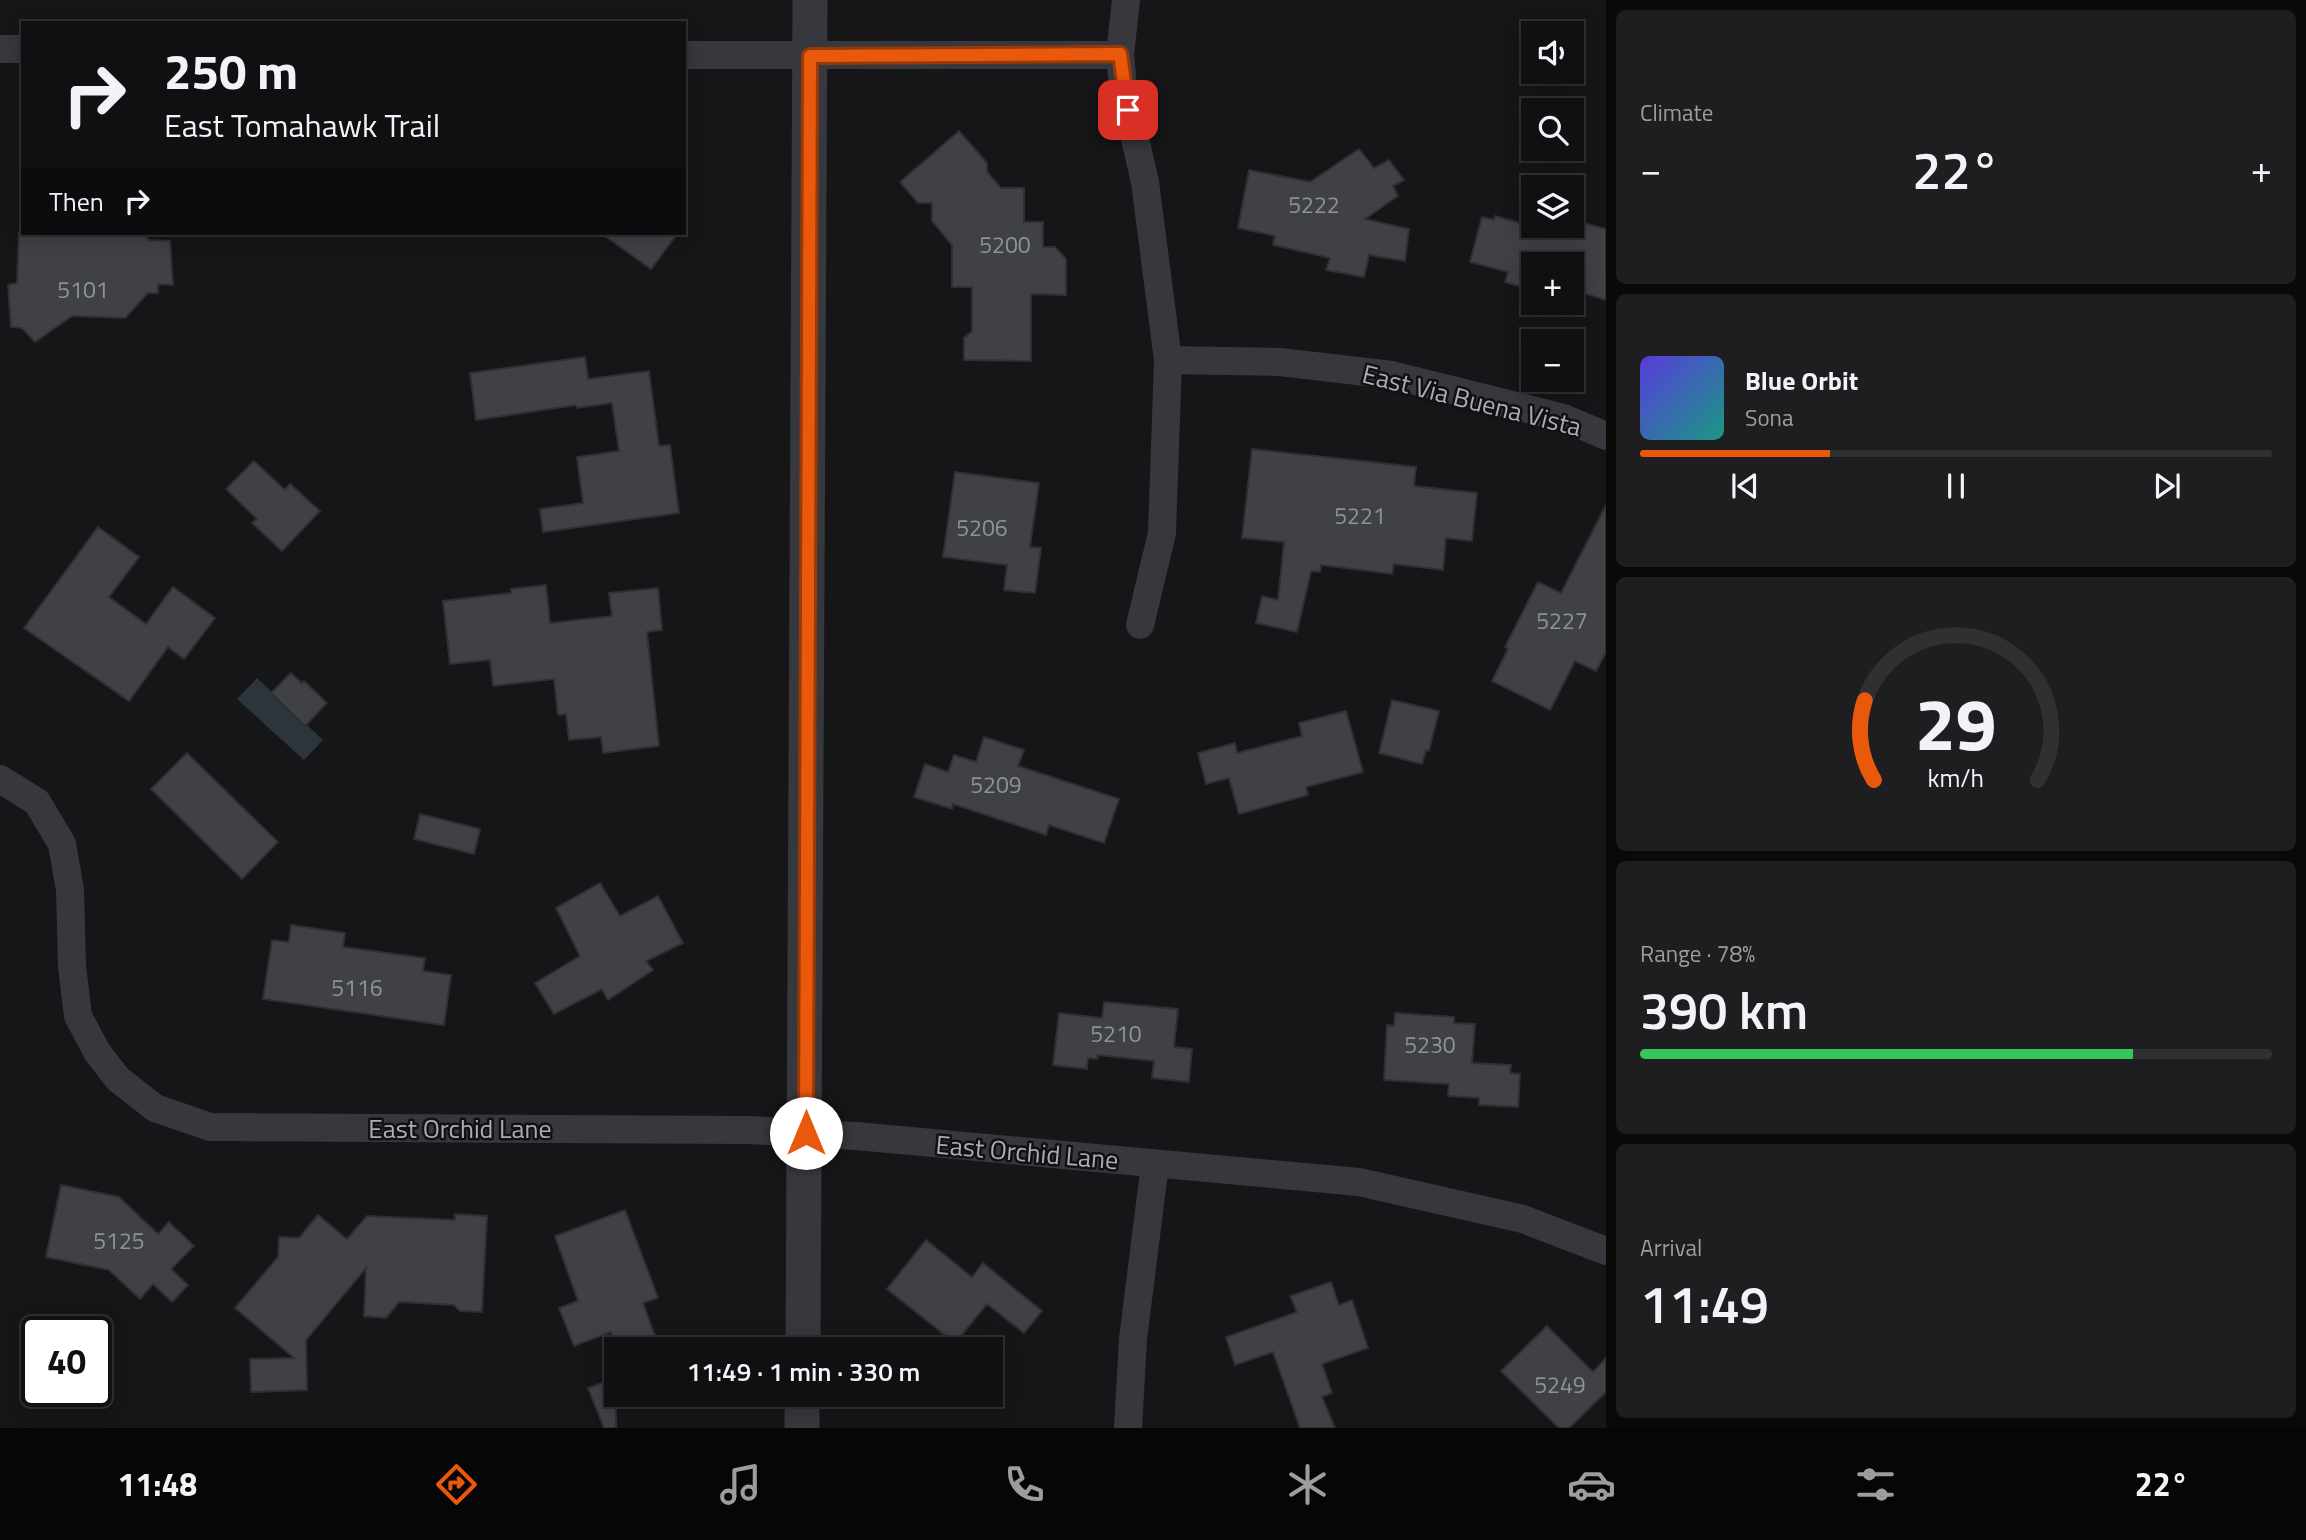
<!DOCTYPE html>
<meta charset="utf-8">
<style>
:root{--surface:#101012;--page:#1e1e20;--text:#f1f3f6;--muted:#9c9d9f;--line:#303032;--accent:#ea580c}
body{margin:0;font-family:"Titillium Web",sans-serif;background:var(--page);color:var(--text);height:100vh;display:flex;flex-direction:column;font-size:26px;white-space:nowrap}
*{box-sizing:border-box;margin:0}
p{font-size:23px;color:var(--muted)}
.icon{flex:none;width:38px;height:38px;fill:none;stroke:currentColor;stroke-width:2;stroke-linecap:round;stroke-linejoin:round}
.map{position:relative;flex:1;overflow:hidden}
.panel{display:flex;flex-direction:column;gap:10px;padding:10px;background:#09090a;width:700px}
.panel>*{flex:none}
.guide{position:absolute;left:21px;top:21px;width:665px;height:214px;border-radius:0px;box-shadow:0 4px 18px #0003,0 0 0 2px var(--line);background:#101012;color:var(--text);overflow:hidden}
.controls{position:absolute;left:1521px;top:21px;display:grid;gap:14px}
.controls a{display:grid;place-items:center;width:63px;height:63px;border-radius:0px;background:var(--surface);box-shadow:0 4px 18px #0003,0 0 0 2px var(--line);font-size:35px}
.speed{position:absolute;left:21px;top:1316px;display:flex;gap:14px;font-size:35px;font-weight:700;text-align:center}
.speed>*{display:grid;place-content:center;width:91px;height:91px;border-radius:50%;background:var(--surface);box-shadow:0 4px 18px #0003,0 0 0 2px var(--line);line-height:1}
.speed .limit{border:4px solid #111;border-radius:10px;background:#fff;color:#111}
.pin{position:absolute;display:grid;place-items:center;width:60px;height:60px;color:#fff;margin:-30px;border-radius:14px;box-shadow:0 4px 10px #0006}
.me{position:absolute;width:77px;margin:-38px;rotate:0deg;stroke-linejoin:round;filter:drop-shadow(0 0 5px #0008)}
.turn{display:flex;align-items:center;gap:24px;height:147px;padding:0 28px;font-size:32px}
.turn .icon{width:91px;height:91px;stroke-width:2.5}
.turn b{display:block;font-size:49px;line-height:60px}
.then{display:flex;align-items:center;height:66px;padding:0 28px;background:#0003;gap:14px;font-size:26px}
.big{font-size:52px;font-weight:600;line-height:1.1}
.panel .card{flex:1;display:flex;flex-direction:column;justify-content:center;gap:10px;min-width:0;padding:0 24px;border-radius:10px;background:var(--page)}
.panel .dial{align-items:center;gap:0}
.dial svg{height:182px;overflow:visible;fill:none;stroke:var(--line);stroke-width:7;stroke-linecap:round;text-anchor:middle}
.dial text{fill:var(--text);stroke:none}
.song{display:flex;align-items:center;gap:21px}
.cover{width:84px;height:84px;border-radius:10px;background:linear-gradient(135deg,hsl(250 70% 55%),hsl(170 70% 35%))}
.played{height:7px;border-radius:4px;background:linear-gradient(90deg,var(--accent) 30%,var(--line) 30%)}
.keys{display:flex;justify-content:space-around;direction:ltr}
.heat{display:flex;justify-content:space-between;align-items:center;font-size:38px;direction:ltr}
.charge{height:10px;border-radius:5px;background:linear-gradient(90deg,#34c759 78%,var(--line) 0)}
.trip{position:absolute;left:604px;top:1337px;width:399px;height:70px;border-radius:0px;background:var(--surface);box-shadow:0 4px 18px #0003,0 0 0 2px var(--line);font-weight:600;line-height:70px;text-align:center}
.tabs{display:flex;height:112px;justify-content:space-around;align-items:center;background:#060607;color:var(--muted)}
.tabs .icon{width:49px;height:49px}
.tabs .on{color:var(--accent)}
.tabs b{font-size:32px;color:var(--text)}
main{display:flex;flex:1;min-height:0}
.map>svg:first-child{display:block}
.water{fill:#2c353c}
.building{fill:#404145;stroke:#303034;stroke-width:2}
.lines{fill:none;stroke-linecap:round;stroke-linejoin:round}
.minor{stroke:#37383d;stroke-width:28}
.tertiary{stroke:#37383d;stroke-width:35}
.route-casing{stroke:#983908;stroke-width:18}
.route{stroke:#ea580c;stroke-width:12}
.labels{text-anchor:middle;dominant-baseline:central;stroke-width:5;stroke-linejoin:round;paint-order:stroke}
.number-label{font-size:23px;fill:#8e929b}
.street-label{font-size:26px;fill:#a8adb8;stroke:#111113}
</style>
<main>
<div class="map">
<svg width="1606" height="1428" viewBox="0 0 1606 1428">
<rect width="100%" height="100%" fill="#161618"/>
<!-- water -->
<path class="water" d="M 257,678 L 323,740 L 304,760 L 237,699 Z"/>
<!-- building -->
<path class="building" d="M 959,131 L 987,163 L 987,172 L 1001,188 L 1024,188 L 1024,222 L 1043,222 L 1043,247 L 1055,247 L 1066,259 L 1066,295 L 1031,294 L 1031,361 L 964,360 L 964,338 L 972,331 L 972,287 L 952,287 L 952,245 L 932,221 L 932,203 L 918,203 L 900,182 Z
M 1359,149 L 1374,168 L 1389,160 L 1404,180 L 1393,186 L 1398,196 L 1365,219 L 1409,229 L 1405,261 L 1369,255 L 1364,277 L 1326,270 L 1330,258 L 1273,245 L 1275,236 L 1238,228 L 1249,170 L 1310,182 Z
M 1495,216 L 1531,226 L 1572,226 L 1572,220 L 1606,229 L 1606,300 L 1576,291 L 1572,300 L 1572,264 L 1533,264 L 1533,290 L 1505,282 L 1508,272 L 1470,262 L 1482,217 L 1494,220 Z
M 19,233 L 143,233 L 149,240 L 170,241 L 173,285 L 158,284 L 158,293 L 148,293 L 125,318 L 72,316 L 35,342 L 22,328 L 11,327 L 8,285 L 17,283 Z
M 601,233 L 678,233 L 651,269 Z
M 585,357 L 588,379 L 649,371 L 659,446 L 670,445 L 679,513 L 543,532 L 540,509 L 583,503 L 577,457 L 619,451 L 612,403 L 577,408 L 576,405 L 476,420 L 470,373 Z
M 1252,449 L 1416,467 L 1414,486 L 1477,493 L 1472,541 L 1446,538 L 1443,570 L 1394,564 L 1392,574 L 1321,565 L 1320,572 L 1311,571 L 1297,632 L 1256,623 L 1262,596 L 1278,600 L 1284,542 L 1242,538 Z
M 254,461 L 285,490 L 290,484 L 320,511 L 282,551 L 252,523 L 257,519 L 226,489 Z
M 955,472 L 1039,483 L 1030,547 L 1041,548 L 1035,593 L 1004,590 L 1007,565 L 943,557 Z
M 1606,505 L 1606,652 L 1596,671 L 1575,661 L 1550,710 L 1492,681 L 1508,649 L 1505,647 L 1538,582 L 1561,593 Z
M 98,527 L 139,557 L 109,597 L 146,624 L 173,587 L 215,618 L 184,659 L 168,647 L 129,701 L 24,628 Z
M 546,585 L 550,623 L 612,616 L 609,593 L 658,588 L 662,630 L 647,632 L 659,746 L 603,753 L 601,737 L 569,740 L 566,714 L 558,715 L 554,679 L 493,686 L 490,660 L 450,664 L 443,601 L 511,593 L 511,589 Z
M 291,673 L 302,683 L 304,681 L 327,703 L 305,726 L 271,693 Z
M 1392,700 L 1439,711 L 1429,751 L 1426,750 L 1422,764 L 1379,753 Z
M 1346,711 L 1363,772 L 1306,787 L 1308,795 L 1239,814 L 1229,778 L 1206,784 L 1198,753 L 1235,743 L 1237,753 L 1302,736 L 1299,723 Z
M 984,737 L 1024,750 L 1018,766 L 1119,799 L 1104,843 L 1049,825 L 1046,835 L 953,804 L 952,809 L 914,797 L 925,764 L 948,772 L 954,755 L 976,762 Z
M 187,753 L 278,842 L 242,879 L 151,789 Z
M 420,814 L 480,829 L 474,854 L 414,839 Z
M 600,883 L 620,916 L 658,896 L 683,943 L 646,961 L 653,970 L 608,1000 L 602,989 L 554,1014 L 535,983 L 580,956 L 556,908 Z
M 291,925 L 345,933 L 343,947 L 425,958 L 423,971 L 451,975 L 444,1025 L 263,999 L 272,940 L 289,942 Z
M 1104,1002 L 1178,1009 L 1174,1047 L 1192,1049 L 1189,1082 L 1152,1078 L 1154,1061 L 1098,1055 L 1097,1059 L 1088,1058 L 1087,1069 L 1053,1065 L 1059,1013 L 1102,1018 Z
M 1395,1013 L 1454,1017 L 1454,1023 L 1475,1024 L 1472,1063 L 1511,1065 L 1510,1073 L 1520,1074 L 1518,1107 L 1479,1105 L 1479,1098 L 1448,1096 L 1449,1084 L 1384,1080 L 1387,1025 L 1394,1026 Z
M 61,1185 L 119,1197 L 158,1234 L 169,1222 L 194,1246 L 171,1269 L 188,1285 L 172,1302 L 153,1284 L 140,1299 L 109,1270 L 46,1257 Z
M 625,1210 L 658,1298 L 643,1303 L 660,1349 L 617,1349 L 611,1332 L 574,1346 L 559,1308 L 578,1301 L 555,1236 Z
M 455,1214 L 487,1216 L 482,1312 L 460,1311 L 454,1305 L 399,1302 L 386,1318 L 364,1316 L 366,1268 L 306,1340 L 307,1390 L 251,1392 L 250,1359 L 294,1358 L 235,1308 L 278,1257 L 279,1237 L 299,1238 L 318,1215 L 347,1239 L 367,1216 L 455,1220 Z
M 926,1240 L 972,1277 L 983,1263 L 1042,1311 L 1024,1333 L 987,1304 L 955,1343 L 887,1289 Z
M 1331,1282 L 1339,1305 L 1352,1300 L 1368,1348 L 1322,1364 L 1332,1393 L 1322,1397 L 1335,1428 L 1300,1428 L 1273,1352 L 1235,1365 L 1226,1337 L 1297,1312 L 1290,1296 Z
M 1547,1326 L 1593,1372 L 1606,1358 L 1606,1392 L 1569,1428 L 1559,1428 L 1501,1371 Z
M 616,1378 L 616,1428 L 604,1428 L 588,1388 Z"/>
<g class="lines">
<!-- minor -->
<path class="minor" d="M 1126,0 L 1120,55 L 1123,86 L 1145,182 L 1168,360 L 1162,533 L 1140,625
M 0,49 L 23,49
M 684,55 L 1120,55
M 1168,360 L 1280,362 L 1392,375 L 1564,418 L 1606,436
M 0,779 L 37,802 L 62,844 L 70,890 L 72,966 L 78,1016 L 97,1052 L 118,1079 L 155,1108 L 210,1127 L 748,1130 L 856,1136 L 1359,1182 L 1523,1219 L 1606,1251
M 1128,1428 L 1133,1339 L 1155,1164"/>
<!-- tertiary -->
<path class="tertiary" d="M 803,1349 L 810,0
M 802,1428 L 802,1395"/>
</g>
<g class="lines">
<!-- route casing -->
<g class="route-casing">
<path id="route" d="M 806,1133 L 810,56 L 1120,54 L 1128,110"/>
</g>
<!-- route -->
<use href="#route" class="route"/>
</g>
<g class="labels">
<!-- number labels -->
<g class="number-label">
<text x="1314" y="204">5222</text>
<text x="1005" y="244">5200</text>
<text x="83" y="289">5101</text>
<text x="1360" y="515">5221</text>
<text x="982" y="527">5206</text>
<text x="1562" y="620">5227</text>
<text x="996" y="784">5209</text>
<text x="357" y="987">5116</text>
<text x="1116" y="1033">5210</text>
<text x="1430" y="1044">5230</text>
<text x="119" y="1240">5125</text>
<text x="1560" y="1384">5249</text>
</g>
<!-- street labels -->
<g class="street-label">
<text transform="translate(1472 400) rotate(14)">East Via Buena Vista</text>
<text x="460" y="1128">East Orchid Lane</text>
<text transform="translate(1027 1152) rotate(5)">East Orchid Lane</text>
</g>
</g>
</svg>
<div class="controls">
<a><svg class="icon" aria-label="sound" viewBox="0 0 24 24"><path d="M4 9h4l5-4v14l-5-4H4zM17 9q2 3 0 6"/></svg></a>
<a><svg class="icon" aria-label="search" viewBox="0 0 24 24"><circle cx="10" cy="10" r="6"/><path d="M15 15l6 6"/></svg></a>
<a><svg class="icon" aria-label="layers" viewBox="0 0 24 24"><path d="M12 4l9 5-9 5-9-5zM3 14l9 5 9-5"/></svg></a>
<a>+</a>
<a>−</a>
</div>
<div class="speed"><div class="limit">40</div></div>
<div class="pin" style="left:1128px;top:110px;background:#d93025"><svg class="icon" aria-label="arrive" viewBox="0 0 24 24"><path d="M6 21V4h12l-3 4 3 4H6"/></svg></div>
<svg class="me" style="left:806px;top:1133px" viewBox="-20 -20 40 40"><circle r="19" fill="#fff"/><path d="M0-13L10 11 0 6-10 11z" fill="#ea580c"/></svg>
<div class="trip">11:49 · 1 min · 330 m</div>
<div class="guide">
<div class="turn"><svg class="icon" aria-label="right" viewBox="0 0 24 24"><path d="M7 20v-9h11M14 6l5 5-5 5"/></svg><div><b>250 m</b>East Tomahawk Trail</div></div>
<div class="then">Then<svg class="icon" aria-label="right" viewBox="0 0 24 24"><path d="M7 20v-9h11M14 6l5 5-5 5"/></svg></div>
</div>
</div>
<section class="panel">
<div class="card"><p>Climate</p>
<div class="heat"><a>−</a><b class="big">22°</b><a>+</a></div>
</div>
<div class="card">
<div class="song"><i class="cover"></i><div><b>Blue Orbit</b><p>Sona</p></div></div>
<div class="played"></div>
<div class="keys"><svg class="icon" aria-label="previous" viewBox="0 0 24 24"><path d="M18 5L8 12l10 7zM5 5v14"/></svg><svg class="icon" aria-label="pause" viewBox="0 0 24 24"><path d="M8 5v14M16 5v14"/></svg><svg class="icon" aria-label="next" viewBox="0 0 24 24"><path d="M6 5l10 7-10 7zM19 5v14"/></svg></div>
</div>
<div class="card dial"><svg viewBox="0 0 100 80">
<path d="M14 69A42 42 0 1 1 86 69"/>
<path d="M14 69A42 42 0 0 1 10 34" stroke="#ea580c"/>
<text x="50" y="56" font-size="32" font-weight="700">29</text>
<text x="50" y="72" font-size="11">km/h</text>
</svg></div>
<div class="card"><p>Range · 78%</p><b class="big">390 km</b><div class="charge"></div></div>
<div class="card"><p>Arrival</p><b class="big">11:49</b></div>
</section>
</main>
<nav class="tabs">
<b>11:48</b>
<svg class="icon on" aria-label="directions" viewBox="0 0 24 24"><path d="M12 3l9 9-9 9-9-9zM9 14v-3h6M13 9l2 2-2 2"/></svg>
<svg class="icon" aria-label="music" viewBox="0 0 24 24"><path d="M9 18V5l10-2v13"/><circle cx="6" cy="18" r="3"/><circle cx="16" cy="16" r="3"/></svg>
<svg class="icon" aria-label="phone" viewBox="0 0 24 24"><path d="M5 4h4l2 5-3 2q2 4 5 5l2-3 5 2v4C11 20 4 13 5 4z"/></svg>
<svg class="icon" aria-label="climate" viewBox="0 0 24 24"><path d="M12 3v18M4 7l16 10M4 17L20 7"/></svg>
<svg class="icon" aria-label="car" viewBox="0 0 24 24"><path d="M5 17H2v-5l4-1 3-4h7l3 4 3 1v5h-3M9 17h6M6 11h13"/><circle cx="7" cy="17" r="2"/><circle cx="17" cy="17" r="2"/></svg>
<svg class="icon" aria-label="filters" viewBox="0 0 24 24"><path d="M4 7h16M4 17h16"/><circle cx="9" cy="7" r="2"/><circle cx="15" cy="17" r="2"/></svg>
<b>22°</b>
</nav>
